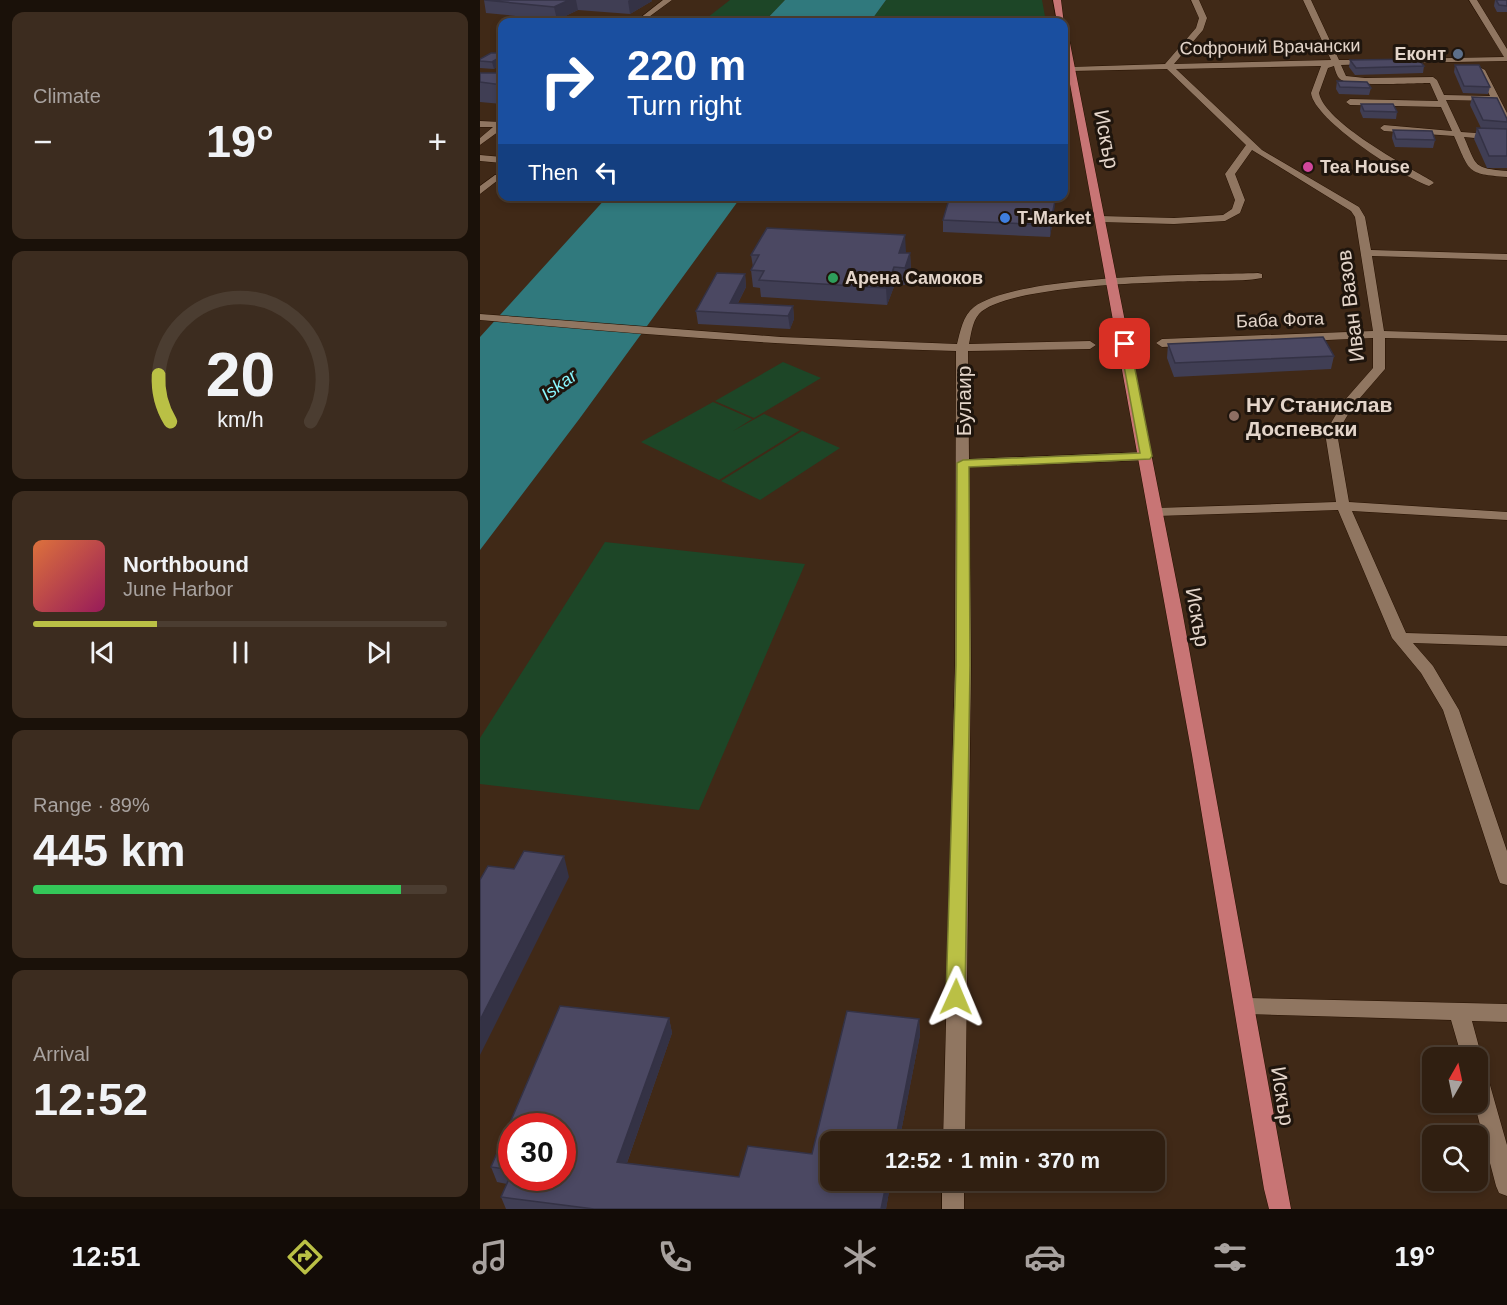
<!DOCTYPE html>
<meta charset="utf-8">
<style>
:root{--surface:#301f11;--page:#3c2c1f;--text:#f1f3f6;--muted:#a8a29f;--line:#4b3d31;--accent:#bac045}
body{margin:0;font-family:Arial,sans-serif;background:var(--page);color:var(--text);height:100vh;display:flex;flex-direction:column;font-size:22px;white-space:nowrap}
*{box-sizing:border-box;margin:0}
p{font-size:20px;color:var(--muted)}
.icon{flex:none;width:33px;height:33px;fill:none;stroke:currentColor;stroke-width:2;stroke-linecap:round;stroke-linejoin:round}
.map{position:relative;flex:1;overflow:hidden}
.details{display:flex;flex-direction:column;gap:12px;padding:12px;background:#1a1109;width:480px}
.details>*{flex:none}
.hud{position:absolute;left:18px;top:18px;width:570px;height:183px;border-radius:12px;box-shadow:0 3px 9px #0003,0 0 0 2px var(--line);background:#1a4fa0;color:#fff;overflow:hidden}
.needle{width:39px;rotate:9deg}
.fabs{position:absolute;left:942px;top:1047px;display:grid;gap:12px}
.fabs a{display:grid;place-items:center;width:66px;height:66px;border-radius:12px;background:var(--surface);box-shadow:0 3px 9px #0003,0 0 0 2px var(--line);font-size:30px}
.speed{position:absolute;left:18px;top:1113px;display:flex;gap:12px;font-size:30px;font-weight:700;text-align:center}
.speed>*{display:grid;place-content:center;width:78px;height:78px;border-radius:50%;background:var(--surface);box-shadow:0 3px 9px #0003,0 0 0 2px var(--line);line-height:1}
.speed .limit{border:9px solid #d22;background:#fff;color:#111}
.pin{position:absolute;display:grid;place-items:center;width:51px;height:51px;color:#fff;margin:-26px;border-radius:12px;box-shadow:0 3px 9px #0006}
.me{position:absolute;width:66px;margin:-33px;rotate:1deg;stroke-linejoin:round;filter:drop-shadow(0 0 4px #0008)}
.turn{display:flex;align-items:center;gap:21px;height:126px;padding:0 30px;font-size:27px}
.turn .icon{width:78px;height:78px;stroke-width:2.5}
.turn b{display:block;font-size:42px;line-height:51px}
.then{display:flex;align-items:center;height:57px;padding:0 30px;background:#0003;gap:12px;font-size:22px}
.big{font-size:45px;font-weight:800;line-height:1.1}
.details .tile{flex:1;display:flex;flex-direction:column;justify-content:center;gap:9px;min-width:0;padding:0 21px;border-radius:12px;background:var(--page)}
.details .dial{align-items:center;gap:0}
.dial svg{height:156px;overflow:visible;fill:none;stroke:var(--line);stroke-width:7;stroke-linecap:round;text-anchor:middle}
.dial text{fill:var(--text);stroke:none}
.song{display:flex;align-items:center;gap:18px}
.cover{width:72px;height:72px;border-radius:9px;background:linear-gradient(135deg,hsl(20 70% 55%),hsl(330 70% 35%))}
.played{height:6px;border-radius:3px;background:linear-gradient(90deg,var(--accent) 30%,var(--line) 30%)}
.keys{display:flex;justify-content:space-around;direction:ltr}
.heat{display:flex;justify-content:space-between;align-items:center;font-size:33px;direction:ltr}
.charge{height:9px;border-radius:4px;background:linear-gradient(90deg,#34c759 89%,var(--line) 0)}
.trip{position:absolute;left:340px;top:1131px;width:345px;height:60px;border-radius:12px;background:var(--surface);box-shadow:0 3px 9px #0003,0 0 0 2px var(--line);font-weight:800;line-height:60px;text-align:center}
.dock{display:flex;height:96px;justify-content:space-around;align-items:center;background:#130c07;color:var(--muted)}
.dock .icon{width:42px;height:42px}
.dock .on{color:var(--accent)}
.dock b{font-size:27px;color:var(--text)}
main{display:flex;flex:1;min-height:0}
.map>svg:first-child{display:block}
.green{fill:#1d4627}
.water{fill:#30797d}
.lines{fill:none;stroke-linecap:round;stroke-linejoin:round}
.minor-casing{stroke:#261101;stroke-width:1}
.major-casing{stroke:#261101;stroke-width:1}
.minor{fill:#907661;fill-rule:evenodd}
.major{fill:#c87575;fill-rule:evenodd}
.wall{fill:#403e54;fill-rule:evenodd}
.shaded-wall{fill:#343245}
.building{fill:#4b4862;stroke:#343245;stroke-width:1.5}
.route{fill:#bac045;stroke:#797d2d;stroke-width:1.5}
.service-dot{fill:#5c6f8a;stroke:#1f150d;stroke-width:2}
.hotel-dot{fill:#d1479c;stroke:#1f150d;stroke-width:2}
.shop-dot{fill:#3f7fe0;stroke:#1f150d;stroke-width:2}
.leisure-dot{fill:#2e9e5b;stroke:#1f150d;stroke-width:2}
.education-dot{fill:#8d6e63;stroke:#1f150d;stroke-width:2}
.labels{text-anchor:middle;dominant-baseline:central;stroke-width:6;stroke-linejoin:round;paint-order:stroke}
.far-street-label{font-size:18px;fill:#e4d5ca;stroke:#1f150d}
.far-poi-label{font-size:18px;font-weight:bold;fill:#e4d5ca;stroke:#1f150d;text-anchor:start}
.far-water-label{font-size:18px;font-style:italic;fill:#8af8fe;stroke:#1f150d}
.street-label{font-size:21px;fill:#e4d5ca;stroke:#1f150d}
.poi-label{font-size:21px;font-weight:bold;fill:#e4d5ca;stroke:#1f150d;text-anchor:start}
</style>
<main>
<section class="details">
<div class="tile"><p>Climate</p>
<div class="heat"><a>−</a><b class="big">19°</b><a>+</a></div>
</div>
<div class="tile dial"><svg viewBox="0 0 100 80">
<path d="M14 69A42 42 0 1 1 86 69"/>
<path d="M14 69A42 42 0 0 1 8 45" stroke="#bac045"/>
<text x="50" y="56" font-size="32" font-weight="700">20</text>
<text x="50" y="72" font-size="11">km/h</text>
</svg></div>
<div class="tile">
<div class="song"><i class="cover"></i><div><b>Northbound</b><p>June Harbor</p></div></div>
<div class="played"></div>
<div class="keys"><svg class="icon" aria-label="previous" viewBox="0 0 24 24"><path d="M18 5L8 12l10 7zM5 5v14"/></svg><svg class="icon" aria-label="pause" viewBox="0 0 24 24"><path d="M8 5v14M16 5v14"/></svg><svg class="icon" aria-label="next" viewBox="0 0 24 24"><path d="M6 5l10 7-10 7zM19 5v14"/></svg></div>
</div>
<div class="tile"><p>Range · 89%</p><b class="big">445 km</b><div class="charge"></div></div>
<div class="tile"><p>Arrival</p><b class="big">12:52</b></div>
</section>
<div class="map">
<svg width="1027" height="1209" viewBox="0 0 1027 1209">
<rect width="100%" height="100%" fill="#402917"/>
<!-- green -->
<path class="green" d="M 250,0 L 305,0 L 284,22 L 223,21 Z
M 406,0 L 562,0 L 566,22 L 390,22 Z
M 303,362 L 341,378 L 274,418 L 235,401 Z
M 233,402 L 272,419 L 253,431 L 284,414 L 320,430 L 239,480 L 161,442 Z
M 322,431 L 360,448 L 280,500 L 241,481 Z
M 125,542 L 325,564 L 219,810 L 0,784 L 0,738 Z"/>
<!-- water -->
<path class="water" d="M 305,0 L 406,0 L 390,22 L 284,22 Z
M 127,197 L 261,197 L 100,418 L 0,550 L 0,337 Z"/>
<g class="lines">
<!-- minor casing -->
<g class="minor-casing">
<path id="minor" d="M 183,0 L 192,0 L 162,22 L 155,22 Z
M 711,0 L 719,0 L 727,18 L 723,30 L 694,64 L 851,60 L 823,0 L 831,0 L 859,60 L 889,60 L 893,62 L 889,64 L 861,65 L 866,76 L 885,78 L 953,77 L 957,80 L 964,95 L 1010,96 L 997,70 L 1001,68 L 1005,70 L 1027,113 L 1027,125 L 1023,122 L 1012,101 L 966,100 L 981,132 L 1027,135 L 1027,141 L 984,137 C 997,167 993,168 1027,171 L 1027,177 C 986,174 990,172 974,136 L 904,131 L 900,128 L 904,125 L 972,131 L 961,107 L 870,105 L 866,102 L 870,99 L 958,101 L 950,83 C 935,83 868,87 860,79 C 857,77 855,70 854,66 L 848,68 L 839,93 C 844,122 926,166 952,181 L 954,183 L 949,186 C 923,177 834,120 831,93 L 841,66 L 696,69 L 782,150 L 879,207 L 885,217 L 891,250 L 1027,254 L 1027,260 L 892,256 L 904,331 L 1027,335 L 1027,341 L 905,338 L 905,369 L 873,406 L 857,433 L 869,502 L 1027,512 L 1027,520 L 872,511 L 926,633 L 1027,636 L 1027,646 L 933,643 L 953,666 L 979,710 L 1027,851 L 1027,885 L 1020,883 L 1018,878 L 963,710 L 941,673 L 912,638 L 858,510 L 677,516 L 670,512 L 677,508 L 856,502 L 845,433 L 864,401 L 893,368 L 893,338 L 682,347 L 676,343 L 682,339 L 893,331 L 875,217 L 871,211 L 772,150 L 755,174 L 765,200 L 760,213 L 745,221 L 694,224 L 620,222 L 615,219 L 620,216 L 694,218 L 743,215 L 752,209 L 755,200 L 745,174 L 766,145 L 687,69 L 591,71 L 587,69 L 591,67 L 685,64 L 716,28 L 719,18 Z
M 989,0 L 997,0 L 1027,49 L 1027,61 L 916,63 L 916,59 L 919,59 L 1024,57 Z
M 0,121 L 22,122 L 22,129 L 0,145 L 0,138 L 13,127 L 0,127 Z
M 0,155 L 22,157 L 22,163 L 0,161 Z
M 15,175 L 21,175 L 22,177 L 0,194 L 0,186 Z
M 778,273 L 782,274 L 782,278 C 763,282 742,280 723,281 C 680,282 526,285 499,314 C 492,322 491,335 489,344 L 610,341 L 616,345 L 610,349 L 488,351 L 489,459 L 666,452 L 673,456 L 666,460 L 489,467 L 491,665 L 485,1142 L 463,1142 L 475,665 L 476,351 C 317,347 159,334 0,320 L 0,314 L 301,337 L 477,344 C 480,332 483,315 494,307 C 540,274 716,275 778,273 Z
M 766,998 L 1027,1004 L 1027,1022 L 992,1021 L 1002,1058 L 998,1065 L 998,1058 L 982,1058 L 971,1020 L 766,1014 L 759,1012 L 756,1006 L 759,1000 Z
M 998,1069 L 1005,1071 L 1008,1078 L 1027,1145 L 1027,1196 L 1019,1193 L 1016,1186 L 994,1102 L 998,1102 Z
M 462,1180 L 484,1180 L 484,1209 L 462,1209 Z"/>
</g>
<!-- major casing -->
<g class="major-casing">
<path id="major" d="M 573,0 L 581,0 L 584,24 L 577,22 Z
M 584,31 L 588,33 L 702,610 L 811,1209 L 789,1209 L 784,1189 L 712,755 L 584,51 Z"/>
</g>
<!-- minor -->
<use href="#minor" class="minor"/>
<!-- major -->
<use href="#major" class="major"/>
</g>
<!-- wall -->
<path class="wall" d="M 4,0 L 171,0 L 172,1 L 150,14 L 98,10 L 77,20 L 6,13 Z
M 1015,0 L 1027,0 L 1027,12 L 1017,12 L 1014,6 Z
M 22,53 L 22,64 L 14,69 L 0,68 L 0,59 Z
M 870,60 L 944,66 L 943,73 L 875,75 L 869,67 Z
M 975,65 L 1010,87 L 1008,94 L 983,93 L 974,72 Z
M 0,73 L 22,73 L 22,104 L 0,102 Z
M 857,81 L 891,88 L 889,95 L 859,94 L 856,89 Z
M 992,97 L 1027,119 L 1027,168 L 1007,168 L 994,139 L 997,128 L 1001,128 L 990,105 Z
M 881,104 L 917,112 L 916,119 L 883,118 L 880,111 Z
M 913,130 L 955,140 L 953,148 L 915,147 L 912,138 Z
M 574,213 L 570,237 L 463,232 L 463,220 Z
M 425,235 L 425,253 L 430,253 L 431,270 L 425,285 L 415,284 L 407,305 L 281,297 L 280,288 L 273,287 L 271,270 L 273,267 L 271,255 Z
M 265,274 L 266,287 L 258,303 L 313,306 L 314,319 L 310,329 L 218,324 L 216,311 Z
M 688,344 L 854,356 L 851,369 L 694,377 L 687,358 Z
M 80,1006 L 189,1018 L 192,1033 L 147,1163 L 259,1177 L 268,1146 L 332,1154 L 367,1011 L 439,1019 L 440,1035 L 419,1142 L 351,1142 L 351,1180 L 411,1180 L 406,1209 L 26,1209 L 21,1197 L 27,1184 L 17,1182 L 11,1167 ZM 32,1126 L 82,1126 L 82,1178 L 32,1178 Z"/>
<!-- shaded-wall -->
<path class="shaded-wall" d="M 89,0 L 96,0 L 98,10 L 77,20 L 74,7 Z
M 149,0 L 171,0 L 172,1 L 150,14 L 148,1 Z
M 20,57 L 21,64 L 14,69 L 12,62 Z
M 575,201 L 574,213 L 570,237 L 570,225 Z
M 425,235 L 426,252 L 419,269 L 419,253 Z
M 430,253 L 431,270 L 425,285 L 425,268 Z
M 414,267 L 415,284 L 407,305 L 406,288 Z
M 265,274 L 266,287 L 253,313 L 250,303 Z
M 313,306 L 314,319 L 310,329 L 308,316 Z
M 84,856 L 89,877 L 0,1055 L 0,1020 Z
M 189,1018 L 192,1033 L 142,1177 L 137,1162 Z
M 439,1019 L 440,1035 L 419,1142 L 415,1142 Z
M 407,1180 L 411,1180 L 406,1209 L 401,1209 Z"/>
<!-- building -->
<path class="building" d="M 4,0 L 89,0 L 74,7 Z
M 1016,0 L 1027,0 L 1027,6 L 1019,5 Z
M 11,53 L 22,53 L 22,57 L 20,57 L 12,62 L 0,61 L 0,59 Z
M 938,59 L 944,66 L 876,68 L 870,60 Z
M 975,65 L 999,65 L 1010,87 L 984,86 Z
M 0,73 L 22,73 L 22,85 L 0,82 Z
M 857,81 L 887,82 L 891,88 L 860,87 Z
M 992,97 L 1017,98 L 1027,119 L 1027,122 L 1003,120 Z
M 881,104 L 913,104 L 917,112 L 884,111 Z
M 997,128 L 1027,129 L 1027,156 L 1009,156 Z
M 913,130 L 952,131 L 955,140 L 916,139 Z
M 470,196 L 491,196 L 491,197 L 575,201 L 570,225 L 463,220 Z
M 287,228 L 425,235 L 419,253 L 430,253 L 425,268 L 414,267 L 406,288 L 279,280 L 284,271 L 271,270 L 279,255 L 271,255 Z
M 237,273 L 265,274 L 250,303 L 313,306 L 308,316 L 216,311 Z
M 843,337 L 854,356 L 695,363 L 688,344 Z
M 44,851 L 84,856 L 0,1020 L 0,880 L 8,866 L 34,869 Z
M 80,1006 L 189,1018 L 137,1162 L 259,1177 L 268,1146 L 332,1154 L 367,1011 L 439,1019 L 415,1142 L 351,1142 L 351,1180 L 407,1180 L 401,1209 L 114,1209 L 21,1197 L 32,1172 L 32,1178 L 82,1178 L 82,1126 L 32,1126 L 32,1170 L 11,1167 Z"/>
<!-- route -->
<path class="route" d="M 645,341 L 650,344 L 672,456 L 670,459 L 489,467 L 490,665 L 485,997 L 482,1002 L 476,1004 L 469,1002 L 466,997 L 476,665 L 477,463 L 483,460 L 660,453 L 640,344 Z"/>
<!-- markers -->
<circle class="service-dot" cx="978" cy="54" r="6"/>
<circle class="hotel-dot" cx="828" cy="167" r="6"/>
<circle class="shop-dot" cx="525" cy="218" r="6"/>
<circle class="leisure-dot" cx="353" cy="278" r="6"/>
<circle class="education-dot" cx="754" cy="416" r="6"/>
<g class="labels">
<!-- far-street labels -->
<g class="far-street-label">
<text transform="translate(790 47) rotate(-1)">Софроний Врачански</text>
<text transform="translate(800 320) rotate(-2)">Баба Фота</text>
</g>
<!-- far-poi labels -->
<g class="far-poi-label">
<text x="966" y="54" text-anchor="end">Еконт</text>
<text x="840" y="167">Tea House</text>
<text x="537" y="218">T-Market</text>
<text x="365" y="278">Арена Самоков</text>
</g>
<!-- far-water labels -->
<g class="far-water-label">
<text transform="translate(79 385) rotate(-36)">Iskar</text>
</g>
<!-- street labels -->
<g class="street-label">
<text transform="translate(627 139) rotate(79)">Искър</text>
<text transform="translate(870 306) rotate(-97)">Иван Вазов</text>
<text transform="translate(483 401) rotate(-90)">Булаир</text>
<text transform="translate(718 617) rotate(80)">Искър</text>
<text transform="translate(803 1096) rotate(81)">Искър</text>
</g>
<!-- poi labels -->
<g class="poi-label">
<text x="766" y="404">НУ Станислав<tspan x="766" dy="24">Доспевски</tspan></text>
</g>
</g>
</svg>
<div class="fabs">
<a><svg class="needle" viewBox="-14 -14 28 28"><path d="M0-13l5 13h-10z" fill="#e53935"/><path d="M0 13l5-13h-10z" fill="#a8a29f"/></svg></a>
<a><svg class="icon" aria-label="search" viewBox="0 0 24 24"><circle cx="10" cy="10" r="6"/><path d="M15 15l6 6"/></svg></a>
</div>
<div class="speed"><div class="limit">30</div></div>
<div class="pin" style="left:645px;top:344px;background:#d93025"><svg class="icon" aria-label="arrive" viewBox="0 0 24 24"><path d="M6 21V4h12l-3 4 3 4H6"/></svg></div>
<svg class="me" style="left:476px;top:997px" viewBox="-20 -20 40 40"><path d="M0-17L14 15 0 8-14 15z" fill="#bac045" stroke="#fff" stroke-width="4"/></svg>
<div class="trip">12:52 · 1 min · 370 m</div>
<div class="hud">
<div class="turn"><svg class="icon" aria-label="right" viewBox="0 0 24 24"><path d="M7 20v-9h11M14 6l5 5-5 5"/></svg><div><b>220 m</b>Turn right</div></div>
<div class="then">Then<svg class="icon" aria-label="left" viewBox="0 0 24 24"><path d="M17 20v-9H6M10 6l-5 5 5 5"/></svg></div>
</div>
</div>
</main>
<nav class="dock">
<b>12:51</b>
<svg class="icon on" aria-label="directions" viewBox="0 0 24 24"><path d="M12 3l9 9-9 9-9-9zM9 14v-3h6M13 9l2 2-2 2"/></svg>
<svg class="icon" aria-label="music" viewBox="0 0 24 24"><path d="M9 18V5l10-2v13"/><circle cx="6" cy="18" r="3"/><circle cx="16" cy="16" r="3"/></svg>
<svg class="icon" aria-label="phone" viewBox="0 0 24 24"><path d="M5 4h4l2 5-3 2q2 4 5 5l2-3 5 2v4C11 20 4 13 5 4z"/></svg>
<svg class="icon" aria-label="climate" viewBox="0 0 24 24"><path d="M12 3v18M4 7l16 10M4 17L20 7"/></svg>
<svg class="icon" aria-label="car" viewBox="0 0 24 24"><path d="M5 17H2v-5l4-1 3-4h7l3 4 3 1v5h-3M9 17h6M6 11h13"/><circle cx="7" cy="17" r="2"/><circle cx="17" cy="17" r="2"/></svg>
<svg class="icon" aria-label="filters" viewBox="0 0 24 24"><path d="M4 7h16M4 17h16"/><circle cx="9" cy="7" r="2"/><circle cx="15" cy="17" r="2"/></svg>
<b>19°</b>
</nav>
